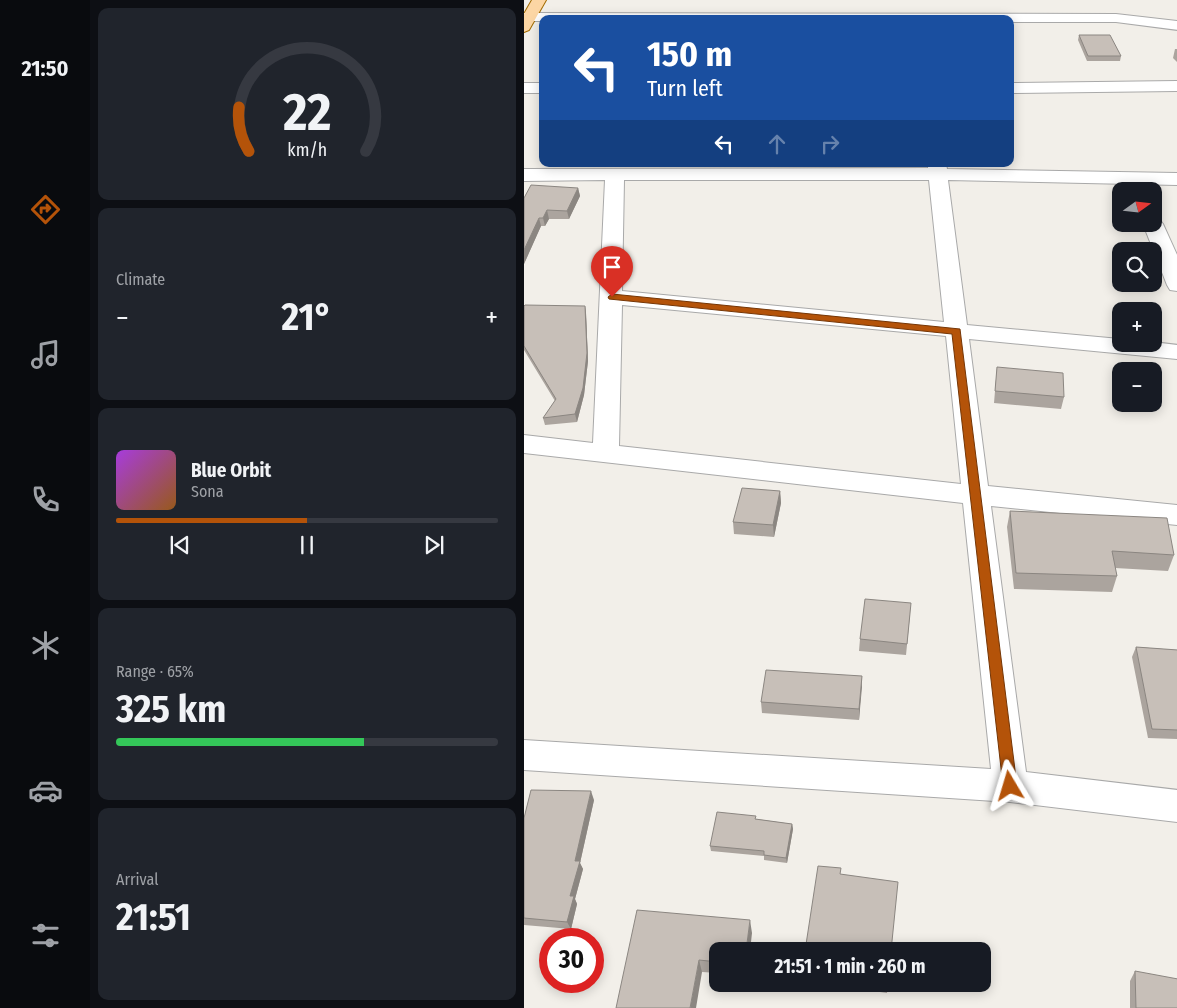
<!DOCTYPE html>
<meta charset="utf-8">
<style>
:root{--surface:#171b24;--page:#20242c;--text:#f1f3f6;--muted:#9ea1a6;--line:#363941;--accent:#b45309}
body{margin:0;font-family:"Fira Sans Condensed",sans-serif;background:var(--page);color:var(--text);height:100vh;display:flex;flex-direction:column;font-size:19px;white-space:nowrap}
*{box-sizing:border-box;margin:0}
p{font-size:16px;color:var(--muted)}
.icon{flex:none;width:28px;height:28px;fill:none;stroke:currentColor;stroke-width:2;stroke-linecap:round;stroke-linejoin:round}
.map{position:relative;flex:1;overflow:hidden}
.panel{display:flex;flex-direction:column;gap:8px;padding:8px;background:#0d0f14;width:434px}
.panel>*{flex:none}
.guide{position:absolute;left:15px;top:15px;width:475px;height:152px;border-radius:10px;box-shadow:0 2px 12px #0003;background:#1a4fa0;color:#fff;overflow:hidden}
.needle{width:32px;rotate:75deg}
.buttons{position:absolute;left:588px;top:182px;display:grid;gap:10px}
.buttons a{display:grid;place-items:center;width:50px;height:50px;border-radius:10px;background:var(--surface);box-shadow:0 2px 12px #0003;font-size:25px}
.speed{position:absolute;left:15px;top:928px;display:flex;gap:10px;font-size:25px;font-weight:700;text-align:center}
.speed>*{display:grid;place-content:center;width:65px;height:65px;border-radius:50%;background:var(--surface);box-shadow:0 2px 12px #0003;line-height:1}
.speed .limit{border:8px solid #d22;background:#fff;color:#111}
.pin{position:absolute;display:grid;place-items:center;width:42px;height:42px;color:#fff;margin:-51px -21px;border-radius:50% 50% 50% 0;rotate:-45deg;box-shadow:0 0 5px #0007}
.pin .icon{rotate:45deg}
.me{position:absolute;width:55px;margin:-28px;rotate:353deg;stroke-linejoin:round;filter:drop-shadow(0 0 4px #0008)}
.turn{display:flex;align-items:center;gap:18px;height:105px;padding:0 25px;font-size:22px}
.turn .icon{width:65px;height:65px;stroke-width:2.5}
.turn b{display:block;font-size:35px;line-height:42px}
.lanes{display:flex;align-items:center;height:48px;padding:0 25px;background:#0003;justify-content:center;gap:25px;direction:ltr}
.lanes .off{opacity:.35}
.big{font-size:38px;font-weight:700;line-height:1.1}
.panel .widget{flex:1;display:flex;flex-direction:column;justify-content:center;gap:8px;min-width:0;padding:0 18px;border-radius:10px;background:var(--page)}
.panel .dial{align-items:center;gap:0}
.dial svg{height:130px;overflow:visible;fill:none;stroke:var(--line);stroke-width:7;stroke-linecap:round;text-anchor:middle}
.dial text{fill:var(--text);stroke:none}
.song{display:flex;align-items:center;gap:15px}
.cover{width:60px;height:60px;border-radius:8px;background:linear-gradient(135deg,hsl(280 70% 55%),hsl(30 70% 35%))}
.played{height:5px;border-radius:2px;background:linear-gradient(90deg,var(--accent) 50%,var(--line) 50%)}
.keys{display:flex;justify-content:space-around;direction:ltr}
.heat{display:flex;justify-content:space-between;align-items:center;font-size:28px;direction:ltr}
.charge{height:8px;border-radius:4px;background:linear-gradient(90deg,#34c759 65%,var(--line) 0)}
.trip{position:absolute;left:185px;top:942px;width:282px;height:50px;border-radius:10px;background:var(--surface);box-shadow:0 2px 12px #0003;font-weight:700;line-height:50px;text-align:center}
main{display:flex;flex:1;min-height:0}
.dock{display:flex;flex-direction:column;width:90px;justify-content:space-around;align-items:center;background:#090b0e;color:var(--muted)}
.dock .icon{width:35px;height:35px}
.dock .selected{color:var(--accent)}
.dock b{font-size:22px;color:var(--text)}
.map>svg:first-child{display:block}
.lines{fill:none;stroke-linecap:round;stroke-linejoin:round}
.minor-casing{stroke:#a9a9a9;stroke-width:2}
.major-casing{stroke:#a06b00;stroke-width:2}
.minor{fill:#fff;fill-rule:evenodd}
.major{fill:#fcd6a4;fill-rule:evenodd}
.wall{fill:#aba49e}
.shaded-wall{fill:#8b8681}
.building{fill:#c7bfb8;stroke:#8b8681}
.route{fill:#b45309;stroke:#753606}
</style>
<main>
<nav class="dock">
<b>21:50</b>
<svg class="icon selected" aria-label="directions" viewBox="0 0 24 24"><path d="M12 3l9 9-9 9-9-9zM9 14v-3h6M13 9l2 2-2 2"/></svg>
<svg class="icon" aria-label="music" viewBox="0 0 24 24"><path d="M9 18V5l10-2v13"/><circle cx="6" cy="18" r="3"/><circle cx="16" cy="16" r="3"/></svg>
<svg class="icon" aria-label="phone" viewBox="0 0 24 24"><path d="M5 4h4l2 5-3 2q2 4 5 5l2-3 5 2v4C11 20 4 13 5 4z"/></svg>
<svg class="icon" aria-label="climate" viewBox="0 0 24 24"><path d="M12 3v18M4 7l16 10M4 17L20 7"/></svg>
<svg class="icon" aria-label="car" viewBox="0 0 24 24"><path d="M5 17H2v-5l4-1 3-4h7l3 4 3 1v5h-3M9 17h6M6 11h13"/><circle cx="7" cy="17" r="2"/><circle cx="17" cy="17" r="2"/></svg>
<svg class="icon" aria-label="filters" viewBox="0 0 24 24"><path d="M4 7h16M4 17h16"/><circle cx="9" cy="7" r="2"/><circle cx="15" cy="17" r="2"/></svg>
</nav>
<section class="panel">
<div class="widget dial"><svg viewBox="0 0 100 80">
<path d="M14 69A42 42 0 1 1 86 69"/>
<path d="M14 69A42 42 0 0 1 8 42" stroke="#b45309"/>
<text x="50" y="56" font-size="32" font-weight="700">22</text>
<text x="50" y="72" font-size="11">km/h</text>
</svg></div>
<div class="widget"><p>Climate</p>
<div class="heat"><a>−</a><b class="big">21°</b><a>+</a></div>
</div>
<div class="widget">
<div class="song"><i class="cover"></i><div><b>Blue Orbit</b><p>Sona</p></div></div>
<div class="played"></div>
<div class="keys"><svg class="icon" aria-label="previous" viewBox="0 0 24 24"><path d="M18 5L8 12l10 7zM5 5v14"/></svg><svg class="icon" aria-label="pause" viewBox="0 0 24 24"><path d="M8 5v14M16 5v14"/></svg><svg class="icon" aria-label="next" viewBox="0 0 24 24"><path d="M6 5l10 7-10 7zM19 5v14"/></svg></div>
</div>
<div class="widget"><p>Range · 65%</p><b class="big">325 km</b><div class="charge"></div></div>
<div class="widget"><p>Arrival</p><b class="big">21:51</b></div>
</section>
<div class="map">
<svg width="654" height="1008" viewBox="0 0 654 1008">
<rect width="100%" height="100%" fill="#f2efe9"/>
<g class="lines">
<!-- minor casing -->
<g class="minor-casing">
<path id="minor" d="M 0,13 L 592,14 L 654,21 L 654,30 L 592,22 L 486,22 L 486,19 L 19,19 L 19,21 L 0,21 Z
M 654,81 L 654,91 L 486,93 L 486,83 Z
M 0,83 L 19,83 L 19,93 L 0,93 Z
M 404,164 L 422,164 L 423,169 L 654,173 L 654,185 L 424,180 L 443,325 L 596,339 L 596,344 L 629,342 L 654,345 L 654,359 L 445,339 L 464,486 L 654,505 L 654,525 L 467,506 L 502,772 L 654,790 L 654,822 L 486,802 L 0,770 L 0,740 L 467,769 L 439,503 L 0,453 L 0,435 L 69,443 L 81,180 L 0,181 L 0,169 L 404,168 ZM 100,180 L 405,180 L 420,322 L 98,291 ZM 98,305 L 422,336 L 437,484 L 95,446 Z
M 629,218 L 636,220 L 639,224 L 654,257 L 654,291 L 646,290 L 643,285 L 619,224 L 629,224 Z"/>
</g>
<!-- major casing -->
<g class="major-casing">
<path id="major" d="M 8,0 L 22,0 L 5,30 L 0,32 L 0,14 Z"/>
</g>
<!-- minor -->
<use href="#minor" class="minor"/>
<!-- major -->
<use href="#major" class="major"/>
</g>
<!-- wall -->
<path class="wall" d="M 555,35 L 597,56 L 596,61 L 563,61 L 554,40 Z
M 651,49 L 654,49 L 654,63 L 649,58 Z
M 54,188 L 56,196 L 45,219 L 25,219 L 21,226 L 17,226 L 0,264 L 0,198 Z
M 0,306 L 61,306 L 62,313 L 64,361 L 60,395 L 53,422 L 21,425 L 19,418 L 31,401 L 0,350 Z
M 473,367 L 540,397 L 537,409 L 470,403 Z
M 256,491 L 257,503 L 250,537 L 210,534 L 209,522 Z
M 486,511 L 650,555 L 644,571 L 591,568 L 593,576 L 588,592 L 490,589 L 483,527 Z
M 386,615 L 382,655 L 335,651 L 336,639 Z
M 612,647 L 654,650 L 654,739 L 624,738 L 608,657 Z
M 338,676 L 335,720 L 238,713 L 237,702 Z
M 70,800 L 56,863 L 59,869 L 51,899 L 53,904 L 47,929 L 0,925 L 0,818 Z
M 232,819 L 268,824 L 269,829 L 263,863 L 240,860 L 240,856 L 187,851 L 186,846 Z
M 113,910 L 228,933 L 194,951 L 194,973 L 178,972 Z
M 611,971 L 654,1008 L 606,1008 L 606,981 Z
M 298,984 L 364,984 L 363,993 Z"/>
<!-- shaded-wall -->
<path class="shaded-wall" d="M 54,188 L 56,196 L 45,219 L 43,211 Z
M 23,210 L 25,219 L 21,226 L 19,218 Z
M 15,218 L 17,226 L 0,264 L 0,250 Z
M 61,306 L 62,313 L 64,361 L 60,395 L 53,422 L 51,414 Z
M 256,491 L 257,503 L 250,537 L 249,525 Z
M 338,676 L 338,687 L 335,720 L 335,709 Z
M 67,791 L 70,800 L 56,863 L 59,869 L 51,899 L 53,904 L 47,929 L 43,922 L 46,896 L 51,861 Z
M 268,824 L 269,829 L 263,863 L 262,858 Z
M 226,920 L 228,933 L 226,951 L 222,951 Z
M 175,960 L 178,972 L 172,1008 L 166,1008 Z"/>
<!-- building -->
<path class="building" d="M 555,35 L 586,35 L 597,56 L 564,56 Z
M 7,185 L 54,188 L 43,211 L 23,210 L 19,218 L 15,218 L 0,250 L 0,198 Z
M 1,305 L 61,306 L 63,353 L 59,388 L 51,414 L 19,418 L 32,399 L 0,346 L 0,306 Z
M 473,367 L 539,373 L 540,397 L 471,391 Z
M 218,488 L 256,491 L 249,525 L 209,522 Z
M 486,511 L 643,518 L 650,555 L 588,551 L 593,576 L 492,573 Z
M 341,599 L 387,603 L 383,644 L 336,639 Z
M 612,647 L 654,650 L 654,730 L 628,729 Z
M 242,670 L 338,676 L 335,709 L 237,702 Z
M 7,790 L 67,791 L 51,861 L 56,861 L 46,896 L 50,896 L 43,922 L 0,918 L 0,818 Z
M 193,812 L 232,816 L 231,819 L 268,824 L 262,858 L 240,855 L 240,851 L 186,846 Z
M 294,866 L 317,868 L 316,874 L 374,882 L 367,951 L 281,951 Z
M 113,910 L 226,920 L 222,951 L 194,951 L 194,962 L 175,960 L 166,1008 L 92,1008 Z
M 611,971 L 654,979 L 654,1008 L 612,1008 Z"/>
<!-- route -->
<path class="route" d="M 88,294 L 436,329 L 493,786 L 491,791 L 486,792 L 481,791 L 479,786 L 428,334 L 85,299 L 84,297 Z"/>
</svg>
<div class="buttons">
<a><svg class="needle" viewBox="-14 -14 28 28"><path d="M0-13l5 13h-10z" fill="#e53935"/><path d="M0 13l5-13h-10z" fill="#9ea1a6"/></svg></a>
<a><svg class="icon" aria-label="search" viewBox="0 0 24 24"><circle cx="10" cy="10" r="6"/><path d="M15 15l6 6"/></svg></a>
<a>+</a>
<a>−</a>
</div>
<div class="speed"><div class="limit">30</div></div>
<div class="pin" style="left:88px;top:297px;background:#d93025"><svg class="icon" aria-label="arrive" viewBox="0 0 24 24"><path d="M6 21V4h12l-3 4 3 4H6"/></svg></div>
<svg class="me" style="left:486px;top:786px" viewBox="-20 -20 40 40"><path d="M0-17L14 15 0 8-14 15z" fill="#b45309" stroke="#fff" stroke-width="4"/></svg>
<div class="trip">21:51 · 1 min · 260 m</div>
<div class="guide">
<div class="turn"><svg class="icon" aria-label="left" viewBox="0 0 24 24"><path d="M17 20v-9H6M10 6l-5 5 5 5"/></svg><div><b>150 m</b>Turn left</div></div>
<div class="lanes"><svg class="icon" aria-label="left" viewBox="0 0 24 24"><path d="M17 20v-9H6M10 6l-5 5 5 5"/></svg><svg class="icon off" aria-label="ahead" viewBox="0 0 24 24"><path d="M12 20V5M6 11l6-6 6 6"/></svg><svg class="icon off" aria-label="right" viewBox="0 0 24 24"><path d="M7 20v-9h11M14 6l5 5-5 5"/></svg></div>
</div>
</div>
</main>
